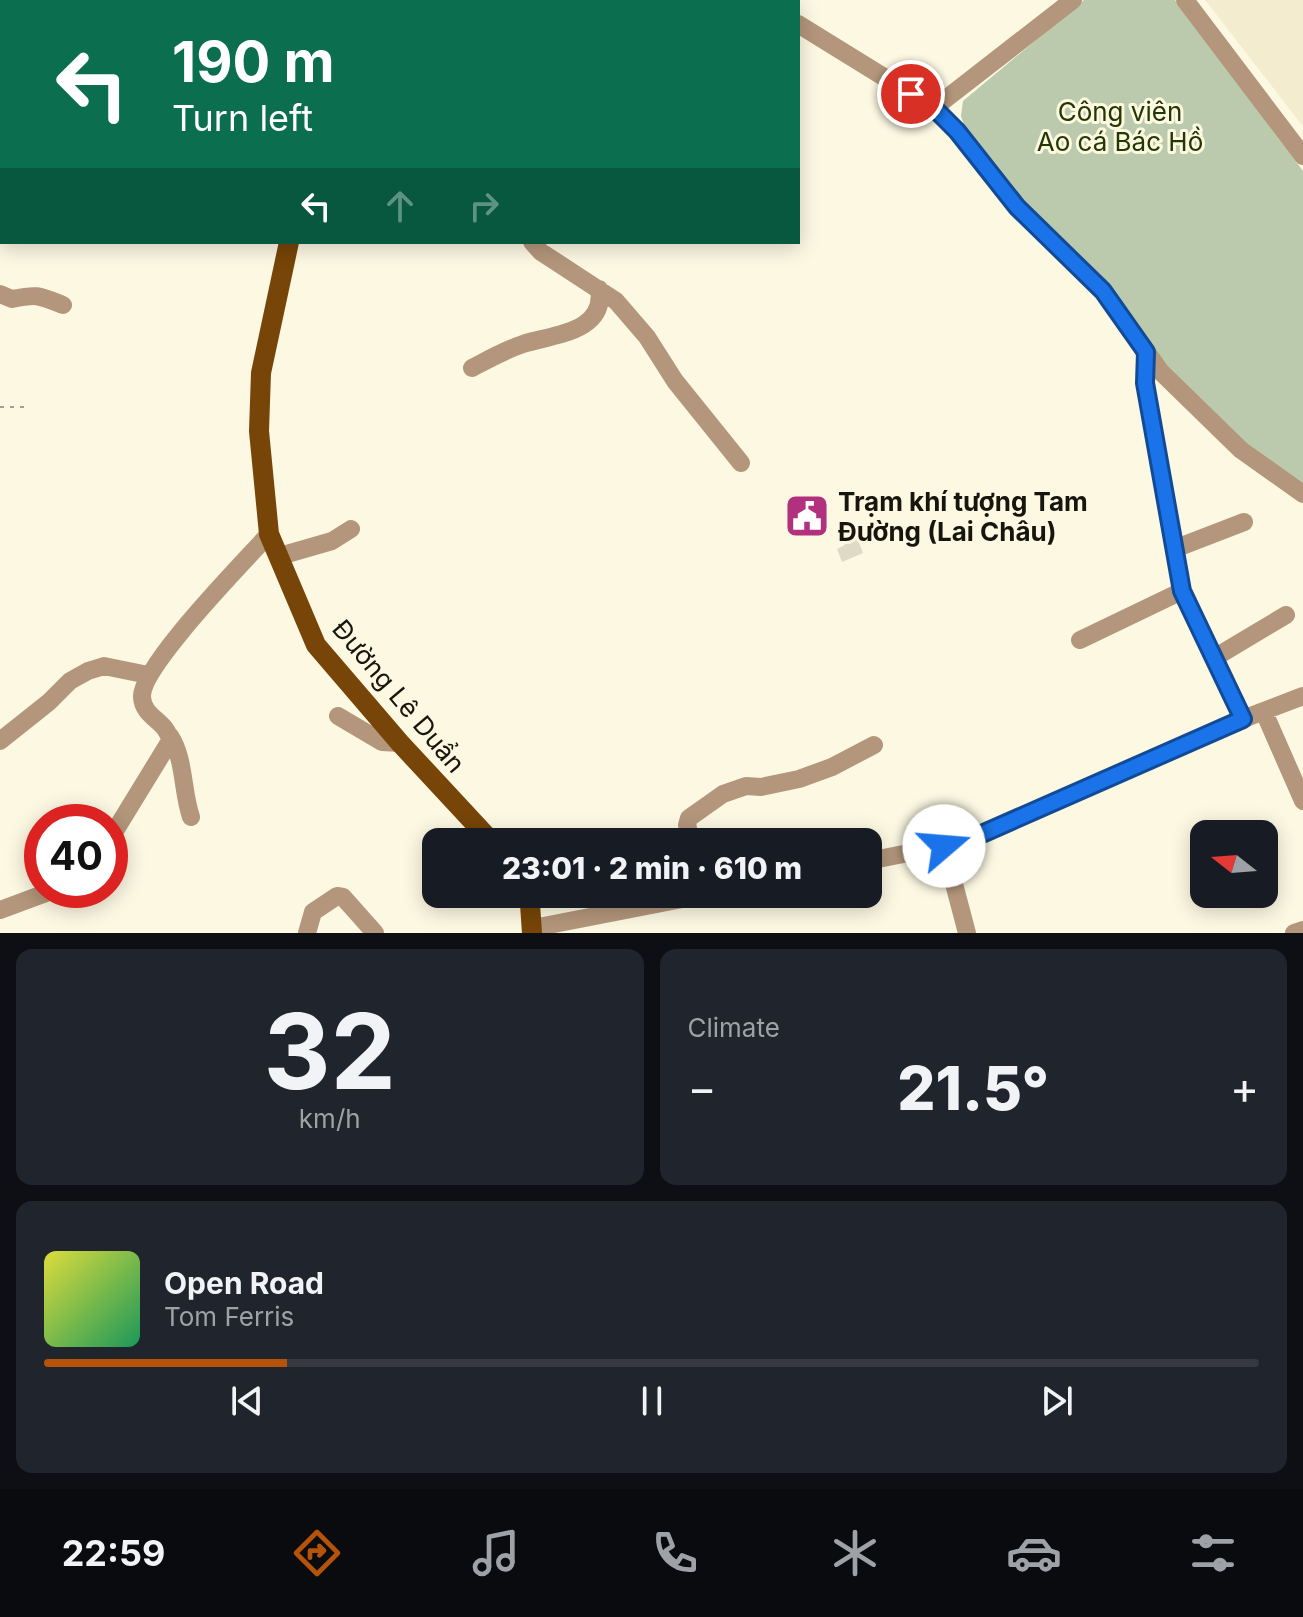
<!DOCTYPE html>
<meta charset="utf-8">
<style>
:root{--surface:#171b24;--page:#20242c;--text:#f1f3f6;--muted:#9ea1a6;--line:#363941;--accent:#b45309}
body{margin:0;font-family:Inter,sans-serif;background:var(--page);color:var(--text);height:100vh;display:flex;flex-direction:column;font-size:30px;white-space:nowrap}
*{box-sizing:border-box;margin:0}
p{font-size:26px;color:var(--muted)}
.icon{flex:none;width:44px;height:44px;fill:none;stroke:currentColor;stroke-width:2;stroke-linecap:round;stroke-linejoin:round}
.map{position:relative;height:933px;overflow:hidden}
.drawer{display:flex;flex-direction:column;gap:16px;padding:16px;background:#0d0f14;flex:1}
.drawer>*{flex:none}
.hud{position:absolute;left:0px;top:0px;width:800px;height:244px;box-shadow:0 4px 20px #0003;background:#0b6e4f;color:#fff;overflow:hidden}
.needle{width:52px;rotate:287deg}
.buttons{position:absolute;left:1190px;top:820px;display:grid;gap:16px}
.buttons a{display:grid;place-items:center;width:88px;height:88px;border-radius:16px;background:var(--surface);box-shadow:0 4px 20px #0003;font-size:40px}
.speed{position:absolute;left:24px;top:804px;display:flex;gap:16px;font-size:40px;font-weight:700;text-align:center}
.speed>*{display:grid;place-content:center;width:104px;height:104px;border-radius:50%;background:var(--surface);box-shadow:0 4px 20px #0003;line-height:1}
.speed .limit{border:12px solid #d22;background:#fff;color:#111}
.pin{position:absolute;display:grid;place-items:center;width:68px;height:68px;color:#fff;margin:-34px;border:4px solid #fff;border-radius:50%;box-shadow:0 2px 8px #0007}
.me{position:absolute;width:88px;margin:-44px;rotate:72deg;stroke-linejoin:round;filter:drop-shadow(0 0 6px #0008)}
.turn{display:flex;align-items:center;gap:28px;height:168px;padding:0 40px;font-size:36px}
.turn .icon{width:104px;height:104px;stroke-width:2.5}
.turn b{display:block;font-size:56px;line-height:68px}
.lanes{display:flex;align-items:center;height:76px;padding:0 40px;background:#0003;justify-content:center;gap:40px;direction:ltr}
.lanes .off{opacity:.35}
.big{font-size:60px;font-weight:800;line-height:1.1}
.drawer .card{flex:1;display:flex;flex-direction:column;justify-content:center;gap:12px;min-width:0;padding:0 28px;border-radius:16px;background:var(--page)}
.drawer .dial{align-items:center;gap:0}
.dial b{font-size:104px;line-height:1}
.song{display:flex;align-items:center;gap:24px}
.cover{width:96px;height:96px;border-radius:12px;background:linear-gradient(135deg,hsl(60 70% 55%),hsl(150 70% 35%))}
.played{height:8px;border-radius:4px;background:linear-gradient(90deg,var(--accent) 20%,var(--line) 20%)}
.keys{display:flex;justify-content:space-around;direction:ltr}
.heat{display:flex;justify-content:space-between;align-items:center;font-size:44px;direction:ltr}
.drawer .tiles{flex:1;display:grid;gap:16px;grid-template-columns:1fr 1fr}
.card:last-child{grid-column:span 2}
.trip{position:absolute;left:422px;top:828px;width:460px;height:80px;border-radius:16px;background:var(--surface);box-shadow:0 4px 20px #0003;font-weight:800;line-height:80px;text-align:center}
.tab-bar{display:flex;height:128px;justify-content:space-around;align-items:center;background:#090b0e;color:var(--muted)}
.tab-bar .icon{width:56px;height:56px}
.tab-bar .current{color:var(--accent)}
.tab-bar b{font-size:36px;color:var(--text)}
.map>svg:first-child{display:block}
.built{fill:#f3eccf}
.green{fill:#bbcaac}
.building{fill:#dfdac5}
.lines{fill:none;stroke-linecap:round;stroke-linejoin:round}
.path{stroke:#a3a08f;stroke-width:2;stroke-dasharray:4 6;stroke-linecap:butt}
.minor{stroke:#b3967b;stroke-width:18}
.major{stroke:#764507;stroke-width:20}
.route-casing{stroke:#114b97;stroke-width:20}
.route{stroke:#1a73e8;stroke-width:14}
.labels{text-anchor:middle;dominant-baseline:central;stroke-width:6;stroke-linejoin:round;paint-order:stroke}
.park-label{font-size:26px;fill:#233800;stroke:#fcf8e2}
.poi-label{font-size:26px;font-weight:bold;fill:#17160e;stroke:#fcf8e2;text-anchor:start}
.street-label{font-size:26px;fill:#17160e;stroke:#fcf8e2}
</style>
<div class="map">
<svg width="1303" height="933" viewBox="0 0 1303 933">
<rect width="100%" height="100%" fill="#fcf8e2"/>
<!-- built -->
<path class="built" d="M 1205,0 L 1303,0 L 1303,125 L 1302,125 Z"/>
<!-- green -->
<path class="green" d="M 1084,0 L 1175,0 L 1303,171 L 1303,487 L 1248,448 L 1196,400 L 1139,332 L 1107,282 L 1013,189 L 964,125 L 961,116 L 963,101 Z"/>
<!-- building -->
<path class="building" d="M 854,530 L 863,553 L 842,562 L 837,549 L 845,545 L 840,535 Z"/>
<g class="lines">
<!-- path -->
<path class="path" d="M 0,407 L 28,407"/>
<!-- minor -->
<path class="minor" d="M 314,0 L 318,2
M 394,0 L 395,2
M 757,0 L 761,2
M 1185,0 L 1303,156
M 798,24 L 934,108 L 957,131 L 1017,207 L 1103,291 L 1161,372 L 1241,450 L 1303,494
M 934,108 L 1073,0
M 0,115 L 2,115
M 532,242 L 541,252 L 616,301 L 647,337 L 675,381 L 741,463
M 0,294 L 12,299 C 37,294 38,295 63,305
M 1146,352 L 1145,383 L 1182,591 L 1243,719
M 472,368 C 489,359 505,350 523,344 C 550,335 607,333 599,289
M 1174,549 L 1244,522
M 280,556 L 332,541 L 351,529
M 1080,640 L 1182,591
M 1214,658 L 1286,615
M 1264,712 L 1303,801
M 338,716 L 382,742 L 400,743
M 170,736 C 185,759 182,791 191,817
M 0,741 L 49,702 L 70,681 L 88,671 L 104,666 L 148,675
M 110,839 L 170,741 C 168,721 143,718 142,697 C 140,667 245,561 269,534
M 692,842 L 687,825 L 689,818 L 723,794 L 746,786 L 761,787 L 799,779 L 832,767 L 874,745
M 944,846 L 967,933
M 868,861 L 944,846 L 984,833 L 1243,719 L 1303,696
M 0,910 L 54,890
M 533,928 L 708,894
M 307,933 L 313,912 L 337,896 L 343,897 L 375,933
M 1294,933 L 1303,930"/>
<!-- major -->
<path class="major" d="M 346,2 L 347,0
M 289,242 L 261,373 L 259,431 L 269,534 L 316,645 L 400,743 L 492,842
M 525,894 L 530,904 L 532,933"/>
</g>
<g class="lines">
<!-- route casing -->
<g class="route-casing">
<path id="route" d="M 911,94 L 934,108 L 957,131 L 1017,207 L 1103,291 L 1146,352 L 1145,383 L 1182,591 L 1243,719 L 984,833 L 944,846"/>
</g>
<!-- route -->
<use href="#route" class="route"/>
</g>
<!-- icons -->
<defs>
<g id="civic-square" transform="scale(2.3)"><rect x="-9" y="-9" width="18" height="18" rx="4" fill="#b2317e" stroke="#fcf8e2"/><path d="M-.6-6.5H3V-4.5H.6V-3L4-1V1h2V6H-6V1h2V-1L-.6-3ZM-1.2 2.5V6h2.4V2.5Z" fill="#fff"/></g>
</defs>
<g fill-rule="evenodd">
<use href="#civic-square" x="807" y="516"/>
</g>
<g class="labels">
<!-- park labels -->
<g class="park-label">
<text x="1120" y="111">Công viên<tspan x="1120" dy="30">Ao cá Bác Hồ</tspan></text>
</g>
<!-- poi labels -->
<g class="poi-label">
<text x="838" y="501">Trạm khí tượng Tam<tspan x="838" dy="30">Đường (Lai Châu)</tspan></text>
</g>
<!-- street labels -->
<g class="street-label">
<text transform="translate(399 696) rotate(50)">Đường Lê Duẩn</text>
</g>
</g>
</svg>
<div class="buttons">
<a><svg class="needle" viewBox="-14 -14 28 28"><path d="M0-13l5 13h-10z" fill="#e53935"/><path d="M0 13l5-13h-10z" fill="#9ea1a6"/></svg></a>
</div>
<div class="speed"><div class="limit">40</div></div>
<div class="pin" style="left:911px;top:94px;background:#d93025"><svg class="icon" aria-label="arrive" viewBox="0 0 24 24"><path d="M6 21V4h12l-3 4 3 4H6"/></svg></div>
<svg class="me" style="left:944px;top:846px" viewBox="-20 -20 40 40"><circle r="19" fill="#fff"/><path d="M0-13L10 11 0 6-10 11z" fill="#1a73e8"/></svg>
<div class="trip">23:01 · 2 min · 610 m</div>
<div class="hud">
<div class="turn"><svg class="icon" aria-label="left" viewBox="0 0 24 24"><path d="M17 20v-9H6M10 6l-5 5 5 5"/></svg><div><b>190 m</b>Turn left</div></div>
<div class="lanes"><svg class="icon" aria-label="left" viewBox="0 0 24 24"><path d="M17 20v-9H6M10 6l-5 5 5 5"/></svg><svg class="icon off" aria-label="ahead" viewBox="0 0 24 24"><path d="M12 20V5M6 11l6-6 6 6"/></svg><svg class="icon off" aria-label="right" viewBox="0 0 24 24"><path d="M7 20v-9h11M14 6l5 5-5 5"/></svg></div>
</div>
</div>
<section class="drawer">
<div class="tiles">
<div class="card dial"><b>32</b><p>km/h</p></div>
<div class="card"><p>Climate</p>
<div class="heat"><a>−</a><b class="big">21.5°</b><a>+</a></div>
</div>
<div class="card">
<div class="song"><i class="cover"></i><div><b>Open Road</b><p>Tom Ferris</p></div></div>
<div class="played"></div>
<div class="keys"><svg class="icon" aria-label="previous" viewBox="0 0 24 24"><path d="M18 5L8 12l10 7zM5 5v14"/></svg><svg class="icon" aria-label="pause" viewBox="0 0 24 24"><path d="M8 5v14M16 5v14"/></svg><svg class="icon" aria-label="next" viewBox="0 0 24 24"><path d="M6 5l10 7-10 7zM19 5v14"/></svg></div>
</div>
</div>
</section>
<nav class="tab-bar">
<b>22:59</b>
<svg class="icon current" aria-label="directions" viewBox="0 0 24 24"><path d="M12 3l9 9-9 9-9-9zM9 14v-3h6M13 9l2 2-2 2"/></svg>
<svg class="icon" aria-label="music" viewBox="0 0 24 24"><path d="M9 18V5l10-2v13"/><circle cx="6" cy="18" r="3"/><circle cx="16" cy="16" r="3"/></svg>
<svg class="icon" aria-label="phone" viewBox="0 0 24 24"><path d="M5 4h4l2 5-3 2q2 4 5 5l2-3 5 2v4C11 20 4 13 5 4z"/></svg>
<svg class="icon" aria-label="climate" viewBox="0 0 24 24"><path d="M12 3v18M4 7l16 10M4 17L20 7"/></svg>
<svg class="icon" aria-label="car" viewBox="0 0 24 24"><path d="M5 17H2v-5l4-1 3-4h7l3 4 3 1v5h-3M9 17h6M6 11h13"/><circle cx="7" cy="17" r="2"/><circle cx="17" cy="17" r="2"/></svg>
<svg class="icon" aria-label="filters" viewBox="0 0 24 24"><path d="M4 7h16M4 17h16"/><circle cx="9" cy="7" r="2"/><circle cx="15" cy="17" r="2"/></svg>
</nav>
